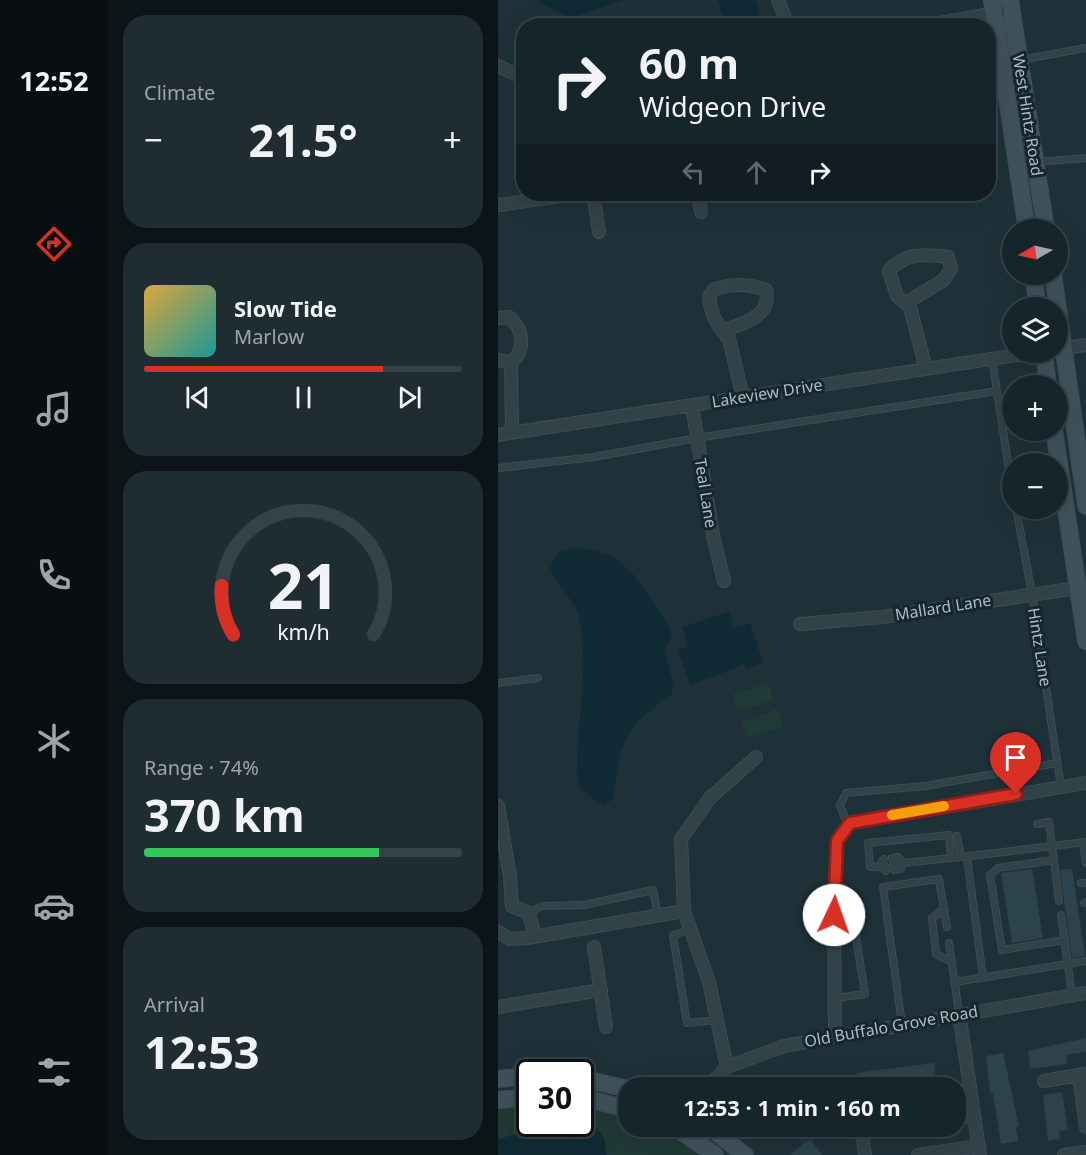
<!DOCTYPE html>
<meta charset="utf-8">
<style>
:root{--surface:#16252b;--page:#1f2d33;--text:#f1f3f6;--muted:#9ea5a9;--line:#354247;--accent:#d93025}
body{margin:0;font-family:"Noto Sans",sans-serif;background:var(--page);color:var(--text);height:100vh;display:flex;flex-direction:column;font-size:22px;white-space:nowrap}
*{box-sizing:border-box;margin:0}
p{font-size:20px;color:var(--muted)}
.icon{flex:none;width:33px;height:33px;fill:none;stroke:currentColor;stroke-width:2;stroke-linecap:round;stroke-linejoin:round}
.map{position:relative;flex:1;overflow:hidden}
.drawer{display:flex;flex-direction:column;gap:15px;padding:15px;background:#0c1418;width:390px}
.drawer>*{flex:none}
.hud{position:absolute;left:18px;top:18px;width:480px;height:183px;border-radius:24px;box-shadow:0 6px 24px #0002,0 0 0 2px var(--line);background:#16252b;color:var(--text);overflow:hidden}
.needle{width:39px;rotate:261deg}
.tools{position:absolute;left:504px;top:219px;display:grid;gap:12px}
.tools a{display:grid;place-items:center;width:66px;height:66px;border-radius:50%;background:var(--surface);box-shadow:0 6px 24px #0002,0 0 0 2px var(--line);font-size:30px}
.speed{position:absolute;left:18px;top:1059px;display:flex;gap:12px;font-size:30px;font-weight:700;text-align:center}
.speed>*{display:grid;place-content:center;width:78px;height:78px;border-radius:50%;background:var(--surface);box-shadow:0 6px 24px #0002,0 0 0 2px var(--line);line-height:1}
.speed .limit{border:3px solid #111;border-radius:9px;background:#fff;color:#111}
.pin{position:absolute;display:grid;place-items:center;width:51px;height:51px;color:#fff;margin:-62px -26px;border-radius:50% 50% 50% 0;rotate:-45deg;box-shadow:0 0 6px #0007}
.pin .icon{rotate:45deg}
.me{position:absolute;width:66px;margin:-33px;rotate:3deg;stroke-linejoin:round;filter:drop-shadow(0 0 4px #0008)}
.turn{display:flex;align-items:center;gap:21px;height:126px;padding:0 24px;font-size:27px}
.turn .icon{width:78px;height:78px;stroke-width:2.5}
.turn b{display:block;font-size:42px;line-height:51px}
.lanes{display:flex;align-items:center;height:57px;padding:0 24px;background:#0003;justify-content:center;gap:30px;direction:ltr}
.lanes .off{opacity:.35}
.big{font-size:45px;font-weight:700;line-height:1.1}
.drawer .widget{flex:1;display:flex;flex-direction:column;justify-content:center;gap:9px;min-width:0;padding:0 21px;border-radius:24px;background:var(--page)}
.drawer .dial{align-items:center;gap:0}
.dial svg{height:156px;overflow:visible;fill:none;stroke:var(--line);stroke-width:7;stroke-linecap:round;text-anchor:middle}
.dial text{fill:var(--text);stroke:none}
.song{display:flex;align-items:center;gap:18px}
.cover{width:72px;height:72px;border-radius:9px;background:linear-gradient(135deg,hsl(40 70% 55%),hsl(180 70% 35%))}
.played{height:6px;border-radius:3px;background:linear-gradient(90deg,var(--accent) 75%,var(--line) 75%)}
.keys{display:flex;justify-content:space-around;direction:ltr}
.heat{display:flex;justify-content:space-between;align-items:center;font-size:33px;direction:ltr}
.charge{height:9px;border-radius:4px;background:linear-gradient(90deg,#34c759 74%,var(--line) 0)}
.trip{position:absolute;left:120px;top:1077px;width:348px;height:60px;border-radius:24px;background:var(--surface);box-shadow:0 6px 24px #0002,0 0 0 2px var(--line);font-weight:700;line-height:60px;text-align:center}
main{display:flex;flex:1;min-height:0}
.tab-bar{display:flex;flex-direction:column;width:108px;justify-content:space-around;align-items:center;background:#090f11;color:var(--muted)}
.tab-bar .icon{width:42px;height:42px}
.tab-bar .selected{color:var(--accent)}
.tab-bar b{font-size:27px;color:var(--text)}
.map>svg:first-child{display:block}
.green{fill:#203a35}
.water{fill:#112b36}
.building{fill:#2c434d}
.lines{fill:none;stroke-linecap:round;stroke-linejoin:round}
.service-casing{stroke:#3e4d55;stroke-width:8}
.minor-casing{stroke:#3e4d55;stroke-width:14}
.secondary-casing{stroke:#3e4d55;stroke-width:18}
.service{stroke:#314249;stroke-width:6}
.minor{stroke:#314249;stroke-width:12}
.secondary{stroke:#3f525c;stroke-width:16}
.route-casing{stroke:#8d1f18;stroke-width:15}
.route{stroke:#d93025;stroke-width:10}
.slow{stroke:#f59e0b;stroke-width:10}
.labels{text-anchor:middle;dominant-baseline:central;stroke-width:6;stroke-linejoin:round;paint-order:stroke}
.street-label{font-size:16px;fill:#abbdc6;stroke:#17262d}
</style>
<main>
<nav class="tab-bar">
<b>12:52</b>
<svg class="icon selected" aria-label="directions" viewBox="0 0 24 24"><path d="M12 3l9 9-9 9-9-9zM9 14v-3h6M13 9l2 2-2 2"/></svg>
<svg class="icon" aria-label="music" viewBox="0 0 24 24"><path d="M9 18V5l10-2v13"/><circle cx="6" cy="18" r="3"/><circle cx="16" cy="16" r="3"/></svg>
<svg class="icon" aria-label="phone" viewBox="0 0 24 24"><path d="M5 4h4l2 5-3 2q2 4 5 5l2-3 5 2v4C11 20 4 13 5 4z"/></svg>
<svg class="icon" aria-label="climate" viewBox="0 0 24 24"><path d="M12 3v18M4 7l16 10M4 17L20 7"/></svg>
<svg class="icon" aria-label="car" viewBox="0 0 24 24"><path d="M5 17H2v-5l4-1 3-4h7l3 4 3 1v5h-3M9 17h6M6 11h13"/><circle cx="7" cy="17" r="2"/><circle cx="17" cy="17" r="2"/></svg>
<svg class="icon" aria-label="filters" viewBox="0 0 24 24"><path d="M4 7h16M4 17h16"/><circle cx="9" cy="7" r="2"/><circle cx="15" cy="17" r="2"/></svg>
</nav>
<section class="drawer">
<div class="widget"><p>Climate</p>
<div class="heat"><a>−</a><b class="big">21.5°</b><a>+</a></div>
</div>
<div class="widget">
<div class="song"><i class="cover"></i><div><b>Slow Tide</b><p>Marlow</p></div></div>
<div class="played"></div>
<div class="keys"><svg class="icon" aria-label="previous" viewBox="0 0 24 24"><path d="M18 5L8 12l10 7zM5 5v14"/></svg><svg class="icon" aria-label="pause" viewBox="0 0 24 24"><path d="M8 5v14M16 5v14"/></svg><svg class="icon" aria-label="next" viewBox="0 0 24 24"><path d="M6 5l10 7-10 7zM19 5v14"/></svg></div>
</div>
<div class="widget dial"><svg viewBox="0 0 100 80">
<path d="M14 69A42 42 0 1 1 86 69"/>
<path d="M14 69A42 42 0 0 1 8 44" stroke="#d93025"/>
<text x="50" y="56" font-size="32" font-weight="700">21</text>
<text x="50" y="72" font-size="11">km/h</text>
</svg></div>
<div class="widget"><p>Range · 74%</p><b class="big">370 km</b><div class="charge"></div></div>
<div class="widget"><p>Arrival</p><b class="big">12:53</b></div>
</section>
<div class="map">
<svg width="588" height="1155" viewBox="0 0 588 1155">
<rect width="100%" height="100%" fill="#1e3139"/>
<!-- green -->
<path class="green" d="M 270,683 L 276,700 L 240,712 L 234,695 Z
M 279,709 L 285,726 L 249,738 L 243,722 Z
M 31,1106 L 32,1124 L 82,1124 L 83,1106 L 130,1118 L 130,1126 C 159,1127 177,1138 199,1155 L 0,1155 L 0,1109 Z"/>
<!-- water -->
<path class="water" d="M 37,0 L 126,0 L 72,18 Z
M 219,0 L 257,0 C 261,9 265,17 258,25 L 228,25 Z
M 81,547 L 114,555 L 136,575 L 172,627 L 174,636 L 166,651 L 175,683 L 173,695 C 126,727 122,743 115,798 L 106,806 L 83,790 L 79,775 C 78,723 92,670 81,618 C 77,597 57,588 52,567 L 61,552 Z
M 232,611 L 236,628 L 252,623 L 265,663 L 248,669 L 247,664 L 192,686 L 180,650 L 190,646 L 184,627 Z
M 94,1122 L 106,1138 L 109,1155 L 0,1155 L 0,1139 L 33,1130 Z"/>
<!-- building -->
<path class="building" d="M 534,869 L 545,938 L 514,943 L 503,873 Z
M 574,869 L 587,956 L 574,958 L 562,870 Z
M 588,1038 L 588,1052 L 568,1055 L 569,1064 L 532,1069 L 530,1051 Z
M 505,1053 L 521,1126 L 518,1128 L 520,1141 L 503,1144 L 495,1093 L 492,1093 L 488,1056 Z
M 436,1063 L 439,1088 L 327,1088 L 327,1083 L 359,1077 L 358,1073 Z
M 564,1092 L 570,1130 L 561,1131 L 562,1139 L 550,1141 L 545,1095 Z
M 313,1140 L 324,1155 L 292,1155 L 307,1142 Z"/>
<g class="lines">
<!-- service casing -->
<g class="service-casing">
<path id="service" d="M 522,60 L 588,48
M 520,159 L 538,162 L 588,158
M 494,359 L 514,489
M 0,468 L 96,457 L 199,438 L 499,391
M 518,508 L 534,594 L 563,787
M 0,683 L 40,678
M 539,824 L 551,822 L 561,901
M 350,826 L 342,805 L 348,793 L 427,786 L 559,763
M 585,843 L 588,863
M 463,857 L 588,842
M 469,857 L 485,977
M 394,858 L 400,857 L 404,863 L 403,869 L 396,870
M 386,859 L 381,866 L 388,871
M 556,860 L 500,868 L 492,875 L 504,950 L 567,940
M 395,864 L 463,857 L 459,836
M 387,866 L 372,867 L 370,843 L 451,835 L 453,857
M 583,883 L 588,883
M 586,903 L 588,902
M 446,909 L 434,918 L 438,954 L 454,962
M 31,913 L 44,906 L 86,905 L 155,890 L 160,915
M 563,915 L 574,995
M 193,930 L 175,935 L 189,1023 L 219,1020
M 451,943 L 461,1013
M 457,982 L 588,961
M 337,998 L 367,994 L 351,893 L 338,882
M 404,1024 L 385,887 L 441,879 L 449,927"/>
</g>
<!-- minor casing -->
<g class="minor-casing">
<path id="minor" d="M 280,0 L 290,26
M 425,26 L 503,12
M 0,66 L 26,78
M 95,194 L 101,232
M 200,194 L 203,212
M 317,194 L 318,194
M 2,205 L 75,194
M 408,303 L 446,280 L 453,269 L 450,257 C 428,254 407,252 391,271 L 399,296 L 412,307 L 428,369
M 0,318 L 11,317 C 26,330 28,349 13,363 L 0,360
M 225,331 C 245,323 274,317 268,290 C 249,283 235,284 216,289 L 211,297 C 213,315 219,325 231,339 L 245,397
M 560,349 L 588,345
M 13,363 L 14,432
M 194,405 L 215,536 L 226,581
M 0,435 L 538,352
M 302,624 L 384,617 L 586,587
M 0,806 L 12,876 L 14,906 L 31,913 L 37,937
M 0,932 L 12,939 L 29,938 L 186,911
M 96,947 L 108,1027
M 0,1007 L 103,990
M 461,1013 L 482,1155
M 337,1036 L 336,915 L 339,841 L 352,823 L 588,783
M 229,1067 L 211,982 L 186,911 L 183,839 L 212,798 L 258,757
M 581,1075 L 588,1127
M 546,1081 L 587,1074
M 209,1088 L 229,1067 L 286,1046 L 588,993
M 458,1118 L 476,1116
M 367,1155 L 364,1132 L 403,1126
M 420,1155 L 481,1146
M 566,1155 L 588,1152"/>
</g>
<!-- secondary casing -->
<g class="secondary-casing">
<path id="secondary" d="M 494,0 L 529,230
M 512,0 L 548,230
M 535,274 L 540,308
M 555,274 L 588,506
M 546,352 L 550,386
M 556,430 L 588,641
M 82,1078 L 130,1089
M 0,1079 L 32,1076
M 82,1097 L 130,1109
M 0,1100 L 32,1097
M 175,1126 L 217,1155
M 210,1126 L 247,1155"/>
</g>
<!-- service -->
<use href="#service" class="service"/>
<!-- minor -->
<use href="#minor" class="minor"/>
<!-- secondary -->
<use href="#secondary" class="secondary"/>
</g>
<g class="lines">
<!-- route casing -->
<g class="route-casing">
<path id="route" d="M 336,915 L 339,841 L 352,823 L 518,794"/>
</g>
<!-- route -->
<use href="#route" class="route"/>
<!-- slow -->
<path class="slow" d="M 394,815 L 446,806"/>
</g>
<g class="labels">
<!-- street labels -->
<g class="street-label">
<text transform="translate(530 115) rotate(81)">West Hintz Road</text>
<text transform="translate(269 393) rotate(-9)">Lakeview Drive</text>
<text transform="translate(208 493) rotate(81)">Teal Lane</text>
<text transform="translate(445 607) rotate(-9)">Mallard Lane</text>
<text transform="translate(542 647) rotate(81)">Hintz Lane</text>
<text transform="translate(393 1026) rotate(-10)">Old Buffalo Grove Road</text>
</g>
</g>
</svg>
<div class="tools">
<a><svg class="needle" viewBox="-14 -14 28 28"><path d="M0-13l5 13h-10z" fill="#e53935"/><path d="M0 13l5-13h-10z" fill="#9ea5a9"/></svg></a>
<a><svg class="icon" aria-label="layers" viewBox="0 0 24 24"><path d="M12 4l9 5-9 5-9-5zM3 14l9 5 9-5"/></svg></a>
<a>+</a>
<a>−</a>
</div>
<div class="speed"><div class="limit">30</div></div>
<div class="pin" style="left:518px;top:794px;background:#d93025"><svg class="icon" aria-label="arrive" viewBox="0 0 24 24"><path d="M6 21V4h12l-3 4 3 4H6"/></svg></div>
<svg class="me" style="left:336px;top:915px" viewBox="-20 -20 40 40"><circle r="19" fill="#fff"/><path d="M0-13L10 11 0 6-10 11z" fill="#d93025"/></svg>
<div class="trip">12:53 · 1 min · 160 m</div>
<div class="hud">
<div class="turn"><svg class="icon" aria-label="right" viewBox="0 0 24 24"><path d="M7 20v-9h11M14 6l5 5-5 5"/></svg><div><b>60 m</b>Widgeon Drive</div></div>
<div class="lanes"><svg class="icon off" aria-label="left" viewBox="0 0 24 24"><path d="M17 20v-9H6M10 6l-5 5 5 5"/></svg><svg class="icon off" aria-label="ahead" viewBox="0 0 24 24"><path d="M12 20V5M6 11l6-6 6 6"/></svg><svg class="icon" aria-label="right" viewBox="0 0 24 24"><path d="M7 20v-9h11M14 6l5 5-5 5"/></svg></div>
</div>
</div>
</main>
